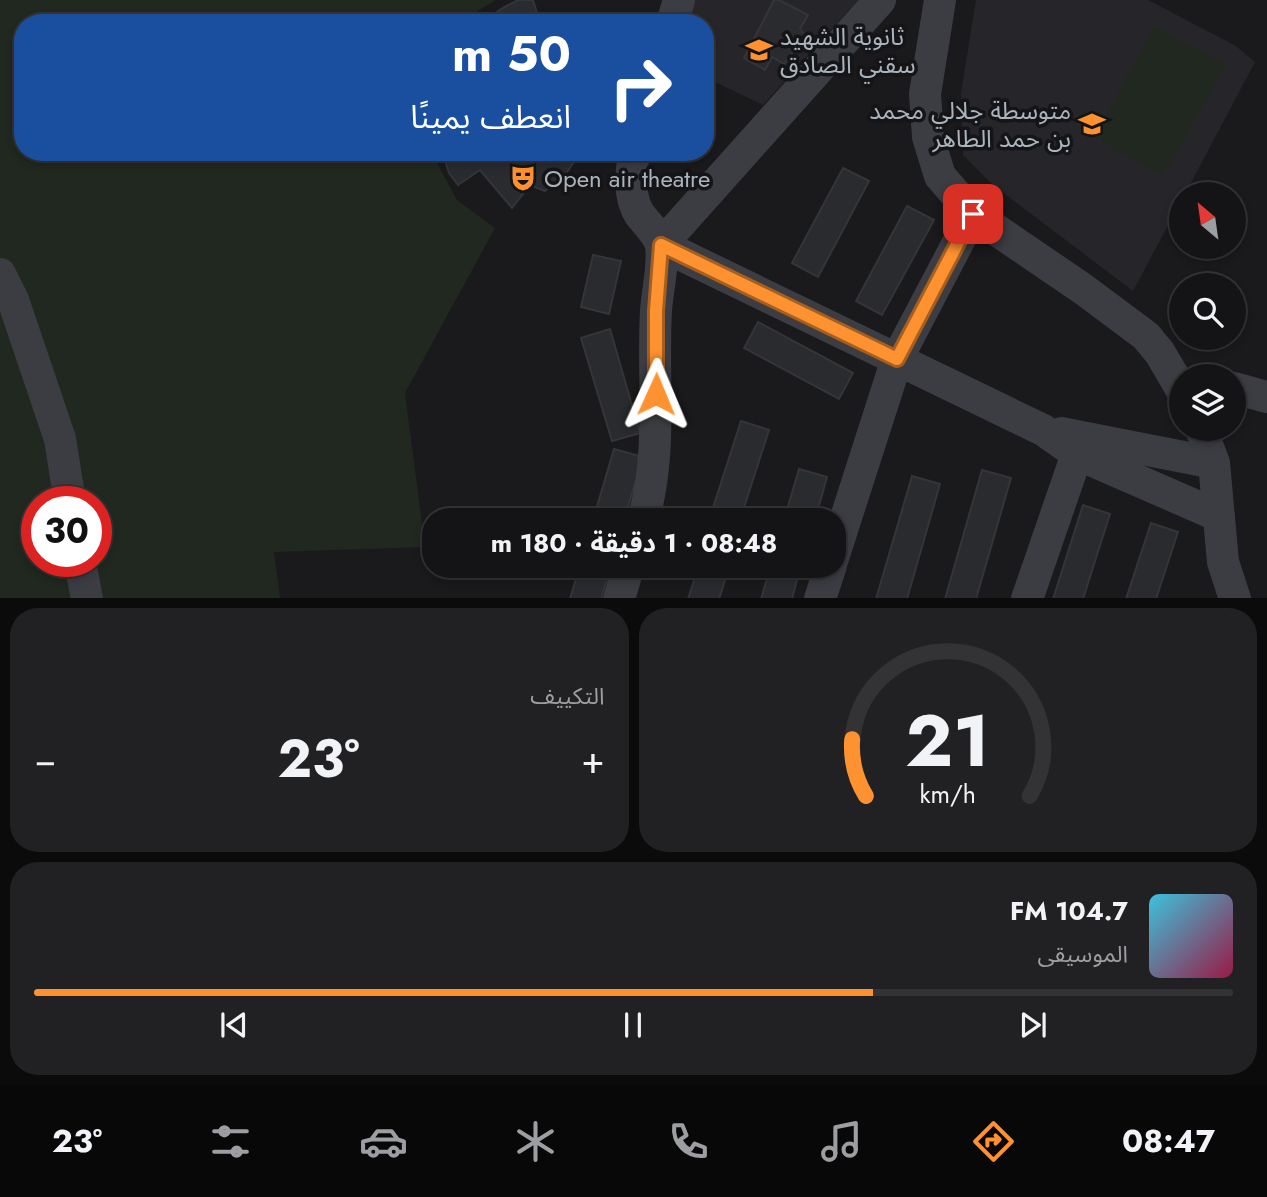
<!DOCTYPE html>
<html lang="ar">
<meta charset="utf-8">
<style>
:root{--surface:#141416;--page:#212123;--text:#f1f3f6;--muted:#9d9ea1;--line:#333335;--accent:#ff9230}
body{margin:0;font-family:Jost,"Noto Sans Arabic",sans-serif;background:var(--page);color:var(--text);direction:rtl;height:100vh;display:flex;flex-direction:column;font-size:26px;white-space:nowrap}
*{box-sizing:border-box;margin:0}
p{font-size:23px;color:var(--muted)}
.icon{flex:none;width:38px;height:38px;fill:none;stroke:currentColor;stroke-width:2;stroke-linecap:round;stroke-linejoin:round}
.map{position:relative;height:598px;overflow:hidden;direction:ltr}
.details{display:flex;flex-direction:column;gap:10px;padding:10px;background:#0b0b0c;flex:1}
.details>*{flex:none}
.guide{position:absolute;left:14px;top:14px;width:700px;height:147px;border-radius:28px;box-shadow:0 4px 10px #0003,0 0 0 2px var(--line);direction:rtl;background:#1a4fa0;color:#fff;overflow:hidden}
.needle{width:46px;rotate:331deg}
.tools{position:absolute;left:1169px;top:182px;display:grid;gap:14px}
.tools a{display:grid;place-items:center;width:77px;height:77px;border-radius:50%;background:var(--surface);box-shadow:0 4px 10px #0003,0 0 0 2px var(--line);font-size:35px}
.speed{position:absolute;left:21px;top:486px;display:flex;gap:14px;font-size:35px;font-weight:700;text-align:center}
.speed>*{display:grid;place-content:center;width:91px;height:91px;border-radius:50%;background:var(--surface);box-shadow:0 4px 10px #0003,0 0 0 2px var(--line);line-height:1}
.speed .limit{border:10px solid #d22;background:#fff;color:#111}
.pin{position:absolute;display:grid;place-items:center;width:60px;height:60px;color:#fff;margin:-30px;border-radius:14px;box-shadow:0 4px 10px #0006}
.me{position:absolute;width:77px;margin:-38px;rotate:1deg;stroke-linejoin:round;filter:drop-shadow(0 0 5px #0008)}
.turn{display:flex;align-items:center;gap:24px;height:147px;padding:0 28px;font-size:32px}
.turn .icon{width:91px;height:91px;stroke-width:2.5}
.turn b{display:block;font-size:49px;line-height:60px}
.big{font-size:52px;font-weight:700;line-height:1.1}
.details .card{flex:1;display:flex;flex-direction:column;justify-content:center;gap:10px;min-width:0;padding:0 24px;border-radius:28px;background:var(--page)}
.details .dial{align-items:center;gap:0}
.dial svg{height:182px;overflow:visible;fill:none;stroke:var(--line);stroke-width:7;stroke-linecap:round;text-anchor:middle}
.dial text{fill:var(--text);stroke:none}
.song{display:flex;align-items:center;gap:21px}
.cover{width:84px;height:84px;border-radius:10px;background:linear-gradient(135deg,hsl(190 70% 55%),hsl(340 70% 35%))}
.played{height:7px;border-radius:4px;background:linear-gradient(90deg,var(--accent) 70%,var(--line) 70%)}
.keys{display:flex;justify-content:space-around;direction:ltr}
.heat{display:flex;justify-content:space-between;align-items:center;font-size:38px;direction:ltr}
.details .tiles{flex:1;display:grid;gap:10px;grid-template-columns:1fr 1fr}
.card:last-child{grid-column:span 2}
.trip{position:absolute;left:422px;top:508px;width:424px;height:70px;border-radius:28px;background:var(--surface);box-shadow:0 4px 10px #0003,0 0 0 2px var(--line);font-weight:700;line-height:70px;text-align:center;direction:rtl}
.tabs{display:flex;height:112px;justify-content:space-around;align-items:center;background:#080809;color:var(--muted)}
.tabs .icon{width:49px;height:49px}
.tabs .on{color:var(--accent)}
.tabs b{font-size:32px;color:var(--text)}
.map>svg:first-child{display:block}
.built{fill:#26262a}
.green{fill:#20281f;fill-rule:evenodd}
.building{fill:#2a2b2e;stroke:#343539;stroke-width:2}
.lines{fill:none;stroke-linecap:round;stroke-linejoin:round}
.minor{stroke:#3b3d42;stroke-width:32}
.route-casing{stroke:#a65f1f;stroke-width:18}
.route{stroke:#ff9230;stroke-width:12}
.labels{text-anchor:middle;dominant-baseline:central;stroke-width:7;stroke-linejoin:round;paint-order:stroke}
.poi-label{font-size:24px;fill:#abb4bd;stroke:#151518;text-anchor:start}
</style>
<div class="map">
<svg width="1267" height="599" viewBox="0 0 1267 599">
<rect width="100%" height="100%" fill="#1a1a1d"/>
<!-- built -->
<path class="built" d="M 688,0 L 858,0 L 763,105 L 705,77 L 705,23 L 682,23 Z
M 976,0 L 1148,0 L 1236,46 L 1255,62 L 1185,194 L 1181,194 L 1181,201 L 1133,291 L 993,185 L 963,155 L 961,93 Z"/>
<!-- green -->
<path class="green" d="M 0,0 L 496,0 L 479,10 L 469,23 L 23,23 L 23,152 L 434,152 L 435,159 L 457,200 L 495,228 L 405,393 L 425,547 L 274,552 L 280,598 L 0,598 ZM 37,502 L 96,502 L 96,562 L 37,562 Z
M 1154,26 L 1226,64 L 1163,176 L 1095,137 Z"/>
<!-- building -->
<path class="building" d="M 518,0 L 533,0 L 539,19 L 594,17 L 594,23 L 482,23 L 501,9 Z
M 774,0 L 779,0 L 808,15 L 800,29 L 805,35 L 784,64 L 772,57 L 765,70 L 744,58 Z
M 442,152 L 581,152 L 567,172 L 545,191 L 530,185 L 512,208 L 480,170 L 458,185 L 449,173 Z
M 843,168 L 869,181 L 818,277 L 792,263 Z
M 907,206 L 934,220 L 882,315 L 856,301 Z
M 593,255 L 621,261 L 609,314 L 581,307 Z
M 758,322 L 853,373 L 839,399 L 744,348 Z
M 610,329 L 640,433 L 612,441 L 581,338 Z
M 741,421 L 769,430 L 740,520 L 709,520 Z
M 614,449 L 643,457 L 624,520 L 593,520 Z
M 799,469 L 827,477 L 815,520 L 784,520 Z
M 982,470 L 1011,478 L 976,599 L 945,599 Z
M 912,476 L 940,484 L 907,599 L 876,599 Z
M 1083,505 L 1110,514 L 1083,599 L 1053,599 Z
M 1151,523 L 1178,532 L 1156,599 L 1126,599 Z
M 580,565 L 611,565 L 601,599 L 570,599 Z
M 699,565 L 730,565 L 719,599 L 688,599 Z
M 771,565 L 801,565 L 792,599 L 761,599 Z"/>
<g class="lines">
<!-- minor -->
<path class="minor" d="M 880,0 L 661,245 L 1043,430 L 1077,454 L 1219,516
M 940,0 L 925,94 L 928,137 L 940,176 L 973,214 L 1083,289 L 1146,336 L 1160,353 L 1181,389
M 672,23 L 679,0
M 634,152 C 631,173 628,197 640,215 C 647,224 659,235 661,246 C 664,265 657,292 656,311 C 652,380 663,453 643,520
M 0,274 L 13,300 L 60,439 L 70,502
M 1234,388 L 1267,397
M 1201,429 L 1214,463 L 1223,562 L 1235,599
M 1061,433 L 1214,463
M 833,558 L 897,359 L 973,214
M 80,562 L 87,599
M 619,599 L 629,565
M 820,599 L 831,565
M 1027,599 L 1077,454"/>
</g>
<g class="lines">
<!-- route casing -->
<g class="route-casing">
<path id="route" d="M 656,394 L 656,311 L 661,245 L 897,359 L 973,214"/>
</g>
<!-- route -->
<use href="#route" class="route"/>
</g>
<!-- icons -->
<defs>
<g id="school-bare" transform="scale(2.1)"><path d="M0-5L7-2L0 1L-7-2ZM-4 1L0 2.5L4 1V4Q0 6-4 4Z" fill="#ff9230" stroke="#151518" stroke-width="2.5" paint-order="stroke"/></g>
<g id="theatre-bare" transform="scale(2.1)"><path d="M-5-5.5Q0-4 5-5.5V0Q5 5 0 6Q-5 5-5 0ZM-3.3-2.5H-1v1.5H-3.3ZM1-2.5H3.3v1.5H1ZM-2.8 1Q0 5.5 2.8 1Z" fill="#ff9230" stroke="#151518" stroke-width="2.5" paint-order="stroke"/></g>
</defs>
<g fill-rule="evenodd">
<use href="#school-bare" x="759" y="50"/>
<use href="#school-bare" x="1092" y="124"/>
<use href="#theatre-bare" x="523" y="178"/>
</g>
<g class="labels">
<!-- poi labels -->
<g class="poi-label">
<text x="780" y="36">ثانوية الشهيد<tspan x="780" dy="28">سقني الصادق</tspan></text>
<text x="1071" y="110" text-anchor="end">متوسطة جلالي محمد<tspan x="1071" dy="28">بن حمد الطاهر</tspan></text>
<text x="544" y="178">Open air theatre</text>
</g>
</g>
</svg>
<div class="tools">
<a><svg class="needle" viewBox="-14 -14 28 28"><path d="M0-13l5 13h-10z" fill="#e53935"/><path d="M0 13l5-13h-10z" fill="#9d9ea1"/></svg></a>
<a><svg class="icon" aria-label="search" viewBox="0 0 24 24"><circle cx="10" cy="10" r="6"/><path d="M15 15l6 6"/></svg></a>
<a><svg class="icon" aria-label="layers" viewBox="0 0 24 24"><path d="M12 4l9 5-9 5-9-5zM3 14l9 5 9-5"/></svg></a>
</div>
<div class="speed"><div class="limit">30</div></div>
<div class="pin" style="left:973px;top:214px;background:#d93025"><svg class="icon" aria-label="arrive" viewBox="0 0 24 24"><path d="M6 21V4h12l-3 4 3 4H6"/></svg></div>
<svg class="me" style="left:656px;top:394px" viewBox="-20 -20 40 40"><path d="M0-17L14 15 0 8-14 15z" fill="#ff9230" stroke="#fff" stroke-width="4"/></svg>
<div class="trip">08:48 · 1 دقيقة · 180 m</div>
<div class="guide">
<div class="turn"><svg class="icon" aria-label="right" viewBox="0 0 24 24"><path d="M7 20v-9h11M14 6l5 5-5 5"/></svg><div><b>50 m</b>انعطف يمينًا</div></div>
</div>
</div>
<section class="details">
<div class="tiles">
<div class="card dial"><svg viewBox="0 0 100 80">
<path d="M14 69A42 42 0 1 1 86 69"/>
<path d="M14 69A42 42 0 0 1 8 44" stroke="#ff9230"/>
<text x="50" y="56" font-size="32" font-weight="700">21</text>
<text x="50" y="72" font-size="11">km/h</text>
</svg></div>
<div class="card"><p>التكييف</p>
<div class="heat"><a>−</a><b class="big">23°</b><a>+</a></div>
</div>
<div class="card">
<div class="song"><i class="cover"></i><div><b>104.7 FM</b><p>الموسيقى</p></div></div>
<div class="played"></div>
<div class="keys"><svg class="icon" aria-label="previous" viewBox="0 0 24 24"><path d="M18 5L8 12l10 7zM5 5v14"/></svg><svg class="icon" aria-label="pause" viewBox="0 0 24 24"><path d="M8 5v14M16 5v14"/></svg><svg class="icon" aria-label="next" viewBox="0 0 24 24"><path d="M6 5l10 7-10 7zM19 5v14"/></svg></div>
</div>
</div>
</section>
<nav class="tabs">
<b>08:47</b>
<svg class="icon on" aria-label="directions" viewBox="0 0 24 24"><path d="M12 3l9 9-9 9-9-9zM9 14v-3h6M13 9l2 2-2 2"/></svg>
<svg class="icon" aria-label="music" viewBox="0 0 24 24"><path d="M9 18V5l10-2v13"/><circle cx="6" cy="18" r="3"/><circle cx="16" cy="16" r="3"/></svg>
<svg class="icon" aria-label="phone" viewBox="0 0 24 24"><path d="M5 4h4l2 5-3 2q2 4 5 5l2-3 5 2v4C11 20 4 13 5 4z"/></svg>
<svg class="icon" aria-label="climate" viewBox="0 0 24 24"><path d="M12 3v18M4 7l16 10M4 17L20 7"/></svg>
<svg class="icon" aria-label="car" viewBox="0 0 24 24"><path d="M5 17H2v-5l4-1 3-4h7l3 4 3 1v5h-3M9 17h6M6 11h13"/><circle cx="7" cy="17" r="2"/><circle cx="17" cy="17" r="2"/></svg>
<svg class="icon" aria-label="filters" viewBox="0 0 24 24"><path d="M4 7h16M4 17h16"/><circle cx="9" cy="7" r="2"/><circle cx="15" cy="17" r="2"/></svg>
<b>23°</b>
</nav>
